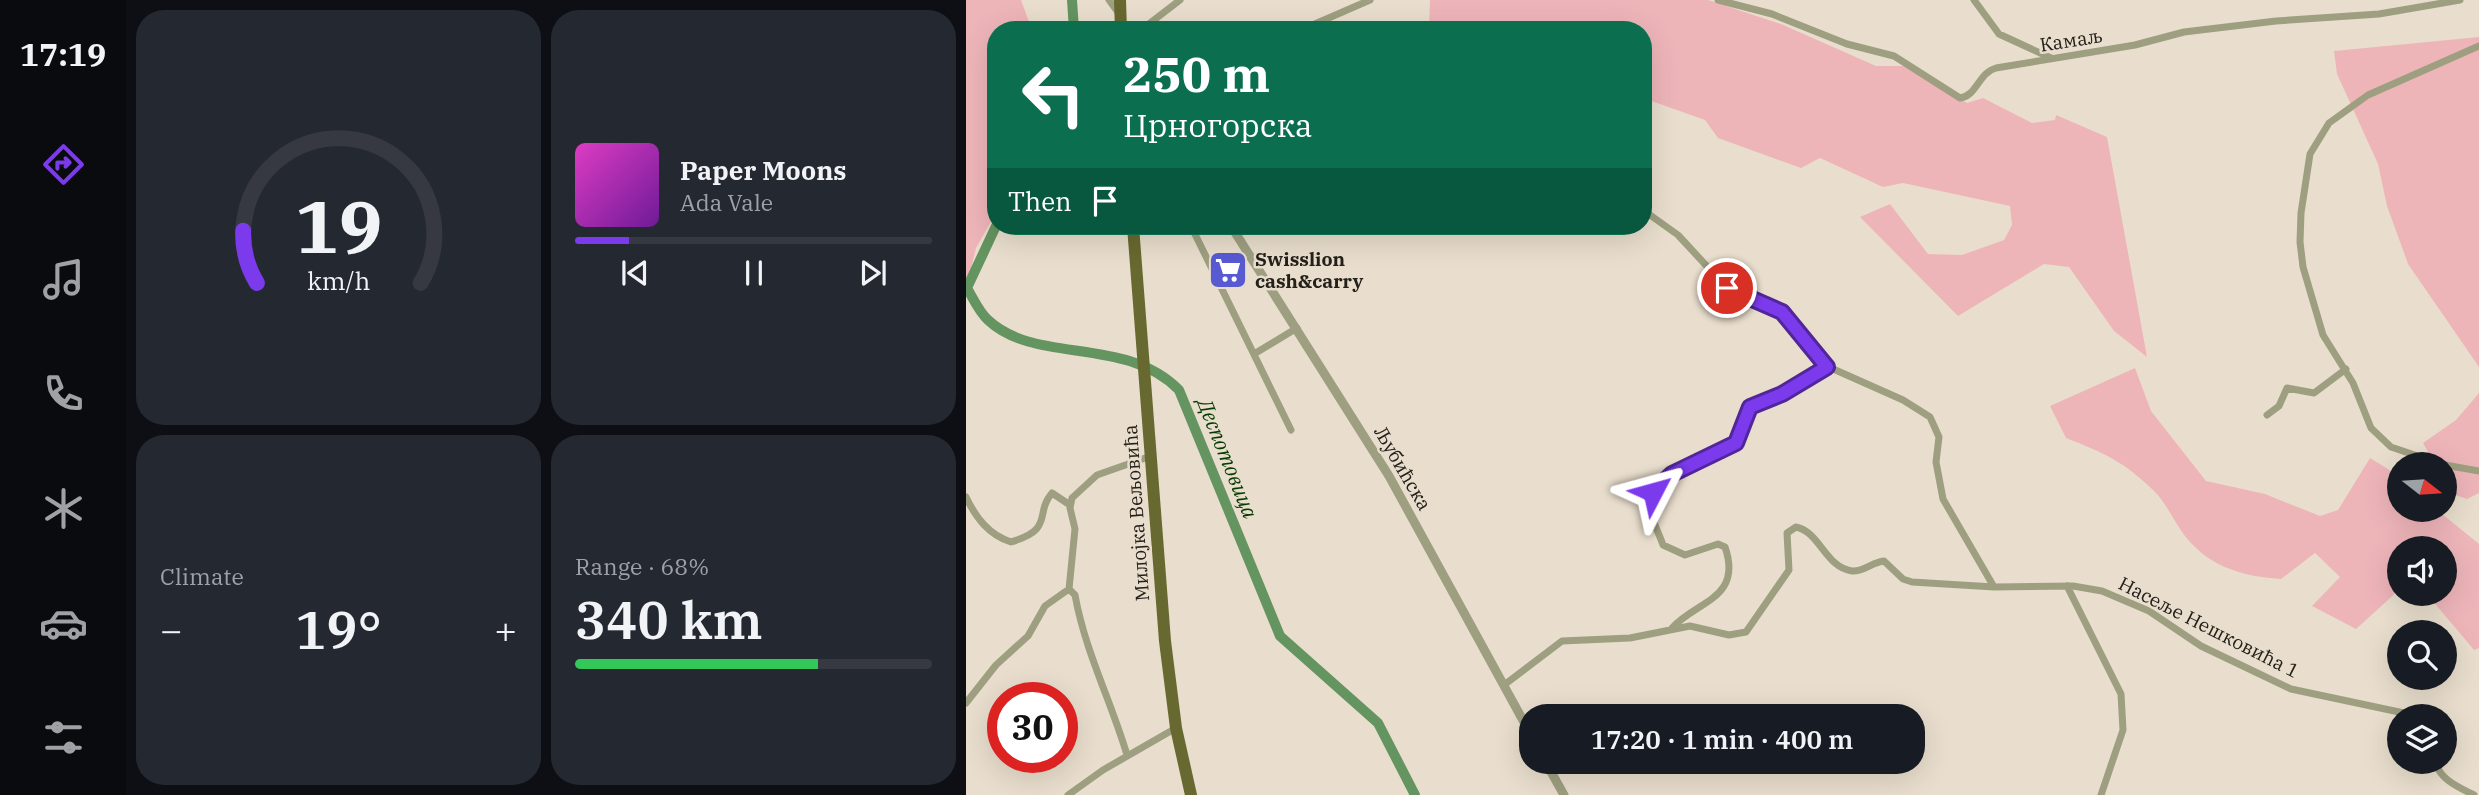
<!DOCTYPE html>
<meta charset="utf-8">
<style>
:root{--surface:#171b24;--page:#242831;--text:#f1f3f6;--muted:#9ea1a6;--line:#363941;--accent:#7c3aed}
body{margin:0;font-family:"IBM Plex Serif",serif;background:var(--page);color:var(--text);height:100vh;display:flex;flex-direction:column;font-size:26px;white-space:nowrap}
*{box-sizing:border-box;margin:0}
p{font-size:23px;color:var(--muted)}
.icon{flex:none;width:38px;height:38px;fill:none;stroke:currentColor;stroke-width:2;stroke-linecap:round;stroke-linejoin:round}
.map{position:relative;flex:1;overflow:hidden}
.panel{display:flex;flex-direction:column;gap:10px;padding:10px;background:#0d0f14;width:840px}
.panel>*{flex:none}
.top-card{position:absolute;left:21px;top:21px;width:665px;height:214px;border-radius:28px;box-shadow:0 7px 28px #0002;background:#0b6e4f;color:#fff;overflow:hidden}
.needle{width:46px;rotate:107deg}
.fabs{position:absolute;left:1421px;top:452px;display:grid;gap:14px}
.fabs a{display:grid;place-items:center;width:70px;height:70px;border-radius:50%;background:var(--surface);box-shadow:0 7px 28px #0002;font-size:35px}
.speed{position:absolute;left:21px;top:682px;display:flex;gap:14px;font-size:35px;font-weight:700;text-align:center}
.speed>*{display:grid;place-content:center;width:91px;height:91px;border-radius:50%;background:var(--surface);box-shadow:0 7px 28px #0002;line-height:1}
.speed .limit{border:10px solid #d22;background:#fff;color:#111}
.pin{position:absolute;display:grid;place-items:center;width:60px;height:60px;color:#fff;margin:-30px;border:4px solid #fff;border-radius:50%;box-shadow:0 2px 7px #0007}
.me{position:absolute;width:77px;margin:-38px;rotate:51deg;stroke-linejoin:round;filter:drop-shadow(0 0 5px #0008)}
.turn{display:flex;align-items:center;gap:24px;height:147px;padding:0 21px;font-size:32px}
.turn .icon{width:91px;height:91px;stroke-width:2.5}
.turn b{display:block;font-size:49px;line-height:60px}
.then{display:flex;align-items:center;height:66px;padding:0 21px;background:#0003;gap:14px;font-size:26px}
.big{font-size:52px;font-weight:600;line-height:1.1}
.panel .widget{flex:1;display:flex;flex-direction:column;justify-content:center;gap:10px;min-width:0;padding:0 24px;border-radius:28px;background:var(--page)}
.panel .dial{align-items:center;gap:0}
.dial svg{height:182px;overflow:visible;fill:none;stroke:var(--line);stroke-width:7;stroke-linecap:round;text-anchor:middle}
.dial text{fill:var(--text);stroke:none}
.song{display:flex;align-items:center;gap:21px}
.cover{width:84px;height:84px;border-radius:10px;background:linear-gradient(135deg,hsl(310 70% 55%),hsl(280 70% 35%))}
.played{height:7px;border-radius:4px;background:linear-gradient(90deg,var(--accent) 15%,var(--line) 15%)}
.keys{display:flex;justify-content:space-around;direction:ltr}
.heat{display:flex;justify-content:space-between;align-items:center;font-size:38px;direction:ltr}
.charge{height:10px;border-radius:5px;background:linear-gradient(90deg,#34c759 68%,var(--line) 0)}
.panel .tiles{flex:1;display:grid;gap:10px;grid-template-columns:repeat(2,1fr)}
.trip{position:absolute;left:553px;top:704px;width:406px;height:70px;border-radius:28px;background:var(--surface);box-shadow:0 7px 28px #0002;font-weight:600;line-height:70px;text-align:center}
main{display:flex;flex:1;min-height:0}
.menu{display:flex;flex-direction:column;width:126px;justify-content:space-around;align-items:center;background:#090b0e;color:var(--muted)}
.menu .icon{width:49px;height:49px}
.menu .selected{color:var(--accent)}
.menu b{font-size:32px;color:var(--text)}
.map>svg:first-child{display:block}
.green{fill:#eeb5b9}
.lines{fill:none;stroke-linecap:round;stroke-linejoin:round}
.river{stroke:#64945f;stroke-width:10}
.minor{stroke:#9e9f81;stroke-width:7}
.tertiary{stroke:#9e9f81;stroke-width:9}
.primary{stroke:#686930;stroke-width:12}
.route-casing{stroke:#51269a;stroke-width:18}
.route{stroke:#7c3aed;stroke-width:12}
.labels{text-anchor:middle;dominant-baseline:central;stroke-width:5;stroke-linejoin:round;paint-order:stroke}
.street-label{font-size:19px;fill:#24201a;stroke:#e9decd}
.poi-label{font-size:19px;font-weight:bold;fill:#24201a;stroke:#e9decd;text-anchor:start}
.water-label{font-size:21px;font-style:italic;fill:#073b03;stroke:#e9decd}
</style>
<main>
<nav class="menu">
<b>17:19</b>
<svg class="icon selected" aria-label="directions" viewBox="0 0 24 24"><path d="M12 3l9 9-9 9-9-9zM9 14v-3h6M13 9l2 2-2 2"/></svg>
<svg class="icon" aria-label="music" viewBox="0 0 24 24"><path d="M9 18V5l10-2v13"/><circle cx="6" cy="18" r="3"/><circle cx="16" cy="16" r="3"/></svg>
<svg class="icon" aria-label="phone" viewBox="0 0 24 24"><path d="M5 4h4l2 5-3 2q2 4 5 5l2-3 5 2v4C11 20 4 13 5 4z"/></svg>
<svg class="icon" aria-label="climate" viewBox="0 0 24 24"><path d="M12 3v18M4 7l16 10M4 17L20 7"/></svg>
<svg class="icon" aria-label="car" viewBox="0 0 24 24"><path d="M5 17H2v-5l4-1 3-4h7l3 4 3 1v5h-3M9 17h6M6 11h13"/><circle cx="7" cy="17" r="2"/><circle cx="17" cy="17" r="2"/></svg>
<svg class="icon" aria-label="filters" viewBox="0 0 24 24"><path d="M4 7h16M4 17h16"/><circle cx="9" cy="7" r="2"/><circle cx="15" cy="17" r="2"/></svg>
</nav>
<section class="panel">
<div class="tiles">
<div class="widget dial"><svg viewBox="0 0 100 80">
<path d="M14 69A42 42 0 1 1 86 69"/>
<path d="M14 69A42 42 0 0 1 8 46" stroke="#7c3aed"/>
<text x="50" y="56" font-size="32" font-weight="700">19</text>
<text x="50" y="72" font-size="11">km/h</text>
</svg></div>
<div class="widget">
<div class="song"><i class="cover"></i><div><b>Paper Moons</b><p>Ada Vale</p></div></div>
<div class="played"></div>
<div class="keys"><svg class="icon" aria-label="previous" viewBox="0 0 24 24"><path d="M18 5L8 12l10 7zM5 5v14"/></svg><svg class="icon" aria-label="pause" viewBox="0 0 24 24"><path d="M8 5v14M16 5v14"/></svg><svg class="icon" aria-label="next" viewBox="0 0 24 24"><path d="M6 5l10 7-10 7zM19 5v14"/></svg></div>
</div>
<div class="widget"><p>Climate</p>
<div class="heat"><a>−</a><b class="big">19°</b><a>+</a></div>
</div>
<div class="widget"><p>Range · 68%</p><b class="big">340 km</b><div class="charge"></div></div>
</div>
</section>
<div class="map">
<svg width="1513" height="795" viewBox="0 0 1513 795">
<rect width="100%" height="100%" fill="#e9decd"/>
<!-- green -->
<path class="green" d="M 0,0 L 55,0 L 66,30 L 30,30 L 30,213 L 10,248 L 0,289 Z
M 464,0 L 742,0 L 815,24 L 910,66 L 937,66 L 1001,103 L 1017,98 L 1066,123 L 1089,120 L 1090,115 L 1141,137 L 1181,357 L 1148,331 L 1103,267 L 1078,264 L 992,316 L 894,217 L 924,204 L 962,254 L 996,255 L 1038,240 L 1046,225 L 1044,206 L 937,183 L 917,187 L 854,158 L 835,168 L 752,138 L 739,120 L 677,98 L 677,30 L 463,30 Z
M 1513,37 L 1513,367 L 1442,264 L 1421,206 L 1412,164 L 1371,74 L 1368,51 Z
M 1169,368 L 1185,411 L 1240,481 L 1299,494 L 1354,516 L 1372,510 L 1404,458 L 1433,476 L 1433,509 L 1470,509 L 1513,544 L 1513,648 L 1508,650 L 1460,593 L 1479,593 L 1479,548 L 1433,548 L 1433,590 L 1390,629 L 1346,606 L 1374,577 L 1349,553 L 1315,579 C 1273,576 1239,566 1214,529 C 1206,517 1198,500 1187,490 C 1157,461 1138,453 1100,438 L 1084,406 Z
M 1513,393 L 1513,493 L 1501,499 L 1480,492 L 1479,464 L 1469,464 L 1457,443 L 1490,420 Z"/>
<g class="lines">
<!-- river -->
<path class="river" d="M 106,0 L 108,30
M 30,226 L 1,288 C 7,298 13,312 22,320 C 70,365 159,335 213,390 L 314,636 L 412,723 L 449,795"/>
<!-- minor -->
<path class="minor" d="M 143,0 L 154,15
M 752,0 L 806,14 L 881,44 L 928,56 L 994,98 C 1012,95 1012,73 1030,68 L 1169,45 L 1218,32 L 1310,21 L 1413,14 L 1494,0
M 1008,0 L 1033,34 L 1085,58
M 175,30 L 214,0
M 335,30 L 404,0
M 677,210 L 712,235 L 761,288 L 816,312 L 856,364 L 937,400 L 964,417 L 973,437 L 970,462 L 977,499 L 1028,587 L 1107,586 L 1136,591 L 1183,611 L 1235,646 L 1325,689 L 1452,716
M 225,226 L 325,430
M 288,354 L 331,328
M 1301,415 L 1313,406 L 1321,388 L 1348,393 L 1380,369
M 1475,464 L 1425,447 L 1405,428 L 1387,383 L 1357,335 L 1337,267 L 1334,242 L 1335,213 L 1344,154 L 1363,123 L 1402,95 L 1513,46
M 1479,465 L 1513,471
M 0,497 C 10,518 23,535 45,542 C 89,529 68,514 86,493 L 104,505
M 1101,586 L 1155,694 L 1157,730 L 1135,795
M 103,589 L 109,529 L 104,508 L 106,498 L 131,475 L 185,456
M 706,628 C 730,601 777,599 759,547 L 752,544 L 719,555 L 697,545 C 693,533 684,517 683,504 C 682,477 750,454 770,444 L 784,407 L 815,394 L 861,367
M 538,685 L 596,641 L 664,638 L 724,626 L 763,635 L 780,632 L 823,570 L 821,533 L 830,527 C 854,532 859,567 886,571 C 898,572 906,562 918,561 L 937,579 L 946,582 L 1028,587
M 0,703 L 30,665 L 62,636 L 79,606 L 103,589 L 109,595 C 119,651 145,701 161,755
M 1469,761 C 1474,780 1492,787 1508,795
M 102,795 L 137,770 L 210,728"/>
<!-- tertiary -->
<path class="tertiary" d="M 265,226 L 423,476 L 565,735
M 579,761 L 598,795"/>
<!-- primary -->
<path class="primary" d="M 154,0 L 155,30
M 167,226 L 199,641 L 210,728 L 225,795"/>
</g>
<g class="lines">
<!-- route casing -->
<g class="route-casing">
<path id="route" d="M 687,492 L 706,474 L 770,443 L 784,407 L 816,394 L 861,367 L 816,312 L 761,288"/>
</g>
<!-- route -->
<use href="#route" class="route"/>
</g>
<!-- icons -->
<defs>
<g id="supermarket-square" transform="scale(2.0125)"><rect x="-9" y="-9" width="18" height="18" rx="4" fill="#585ad2" stroke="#e9decd"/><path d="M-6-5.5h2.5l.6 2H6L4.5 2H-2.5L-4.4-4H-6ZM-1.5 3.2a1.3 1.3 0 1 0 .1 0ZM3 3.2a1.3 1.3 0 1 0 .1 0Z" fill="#fff"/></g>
</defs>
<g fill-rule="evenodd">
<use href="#supermarket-square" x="262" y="270"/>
</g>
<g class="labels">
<!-- street labels -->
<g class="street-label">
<text transform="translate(1105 40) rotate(-9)">Камаљ</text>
<text transform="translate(437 468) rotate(60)">Љубићска</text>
<text transform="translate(170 513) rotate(-94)">Милојка Вељовића</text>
<text transform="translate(1243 627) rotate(27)">Насеље Нешковића 1</text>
</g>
<!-- poi labels -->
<g class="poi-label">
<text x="289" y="259">Swisslion<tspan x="289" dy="22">cash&amp;carry</tspan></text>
</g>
<!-- water labels -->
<g class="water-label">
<text transform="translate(262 458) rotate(68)">Деспотовица</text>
</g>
</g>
</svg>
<div class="fabs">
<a><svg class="needle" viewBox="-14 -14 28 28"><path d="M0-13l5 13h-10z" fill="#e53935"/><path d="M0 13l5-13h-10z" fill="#9ea1a6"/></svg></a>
<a><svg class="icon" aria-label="sound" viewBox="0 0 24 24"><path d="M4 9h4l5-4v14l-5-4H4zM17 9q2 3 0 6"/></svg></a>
<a><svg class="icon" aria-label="search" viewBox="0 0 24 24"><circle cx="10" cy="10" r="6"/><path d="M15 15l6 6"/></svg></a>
<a><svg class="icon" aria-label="layers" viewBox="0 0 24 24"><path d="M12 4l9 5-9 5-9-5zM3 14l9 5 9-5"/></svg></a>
</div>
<div class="speed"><div class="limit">30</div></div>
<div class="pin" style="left:761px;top:288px;background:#d93025"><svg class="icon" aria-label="arrive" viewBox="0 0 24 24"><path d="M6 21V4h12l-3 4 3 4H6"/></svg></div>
<svg class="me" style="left:687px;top:492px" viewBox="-20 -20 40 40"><path d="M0-17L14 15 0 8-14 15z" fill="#7c3aed" stroke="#fff" stroke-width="4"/></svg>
<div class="trip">17:20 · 1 min · 400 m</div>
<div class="top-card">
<div class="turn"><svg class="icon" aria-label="left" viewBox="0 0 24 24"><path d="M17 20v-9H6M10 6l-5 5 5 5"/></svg><div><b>250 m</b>Црногорска</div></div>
<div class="then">Then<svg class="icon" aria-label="arrive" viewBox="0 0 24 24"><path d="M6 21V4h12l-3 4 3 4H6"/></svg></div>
</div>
</div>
</main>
